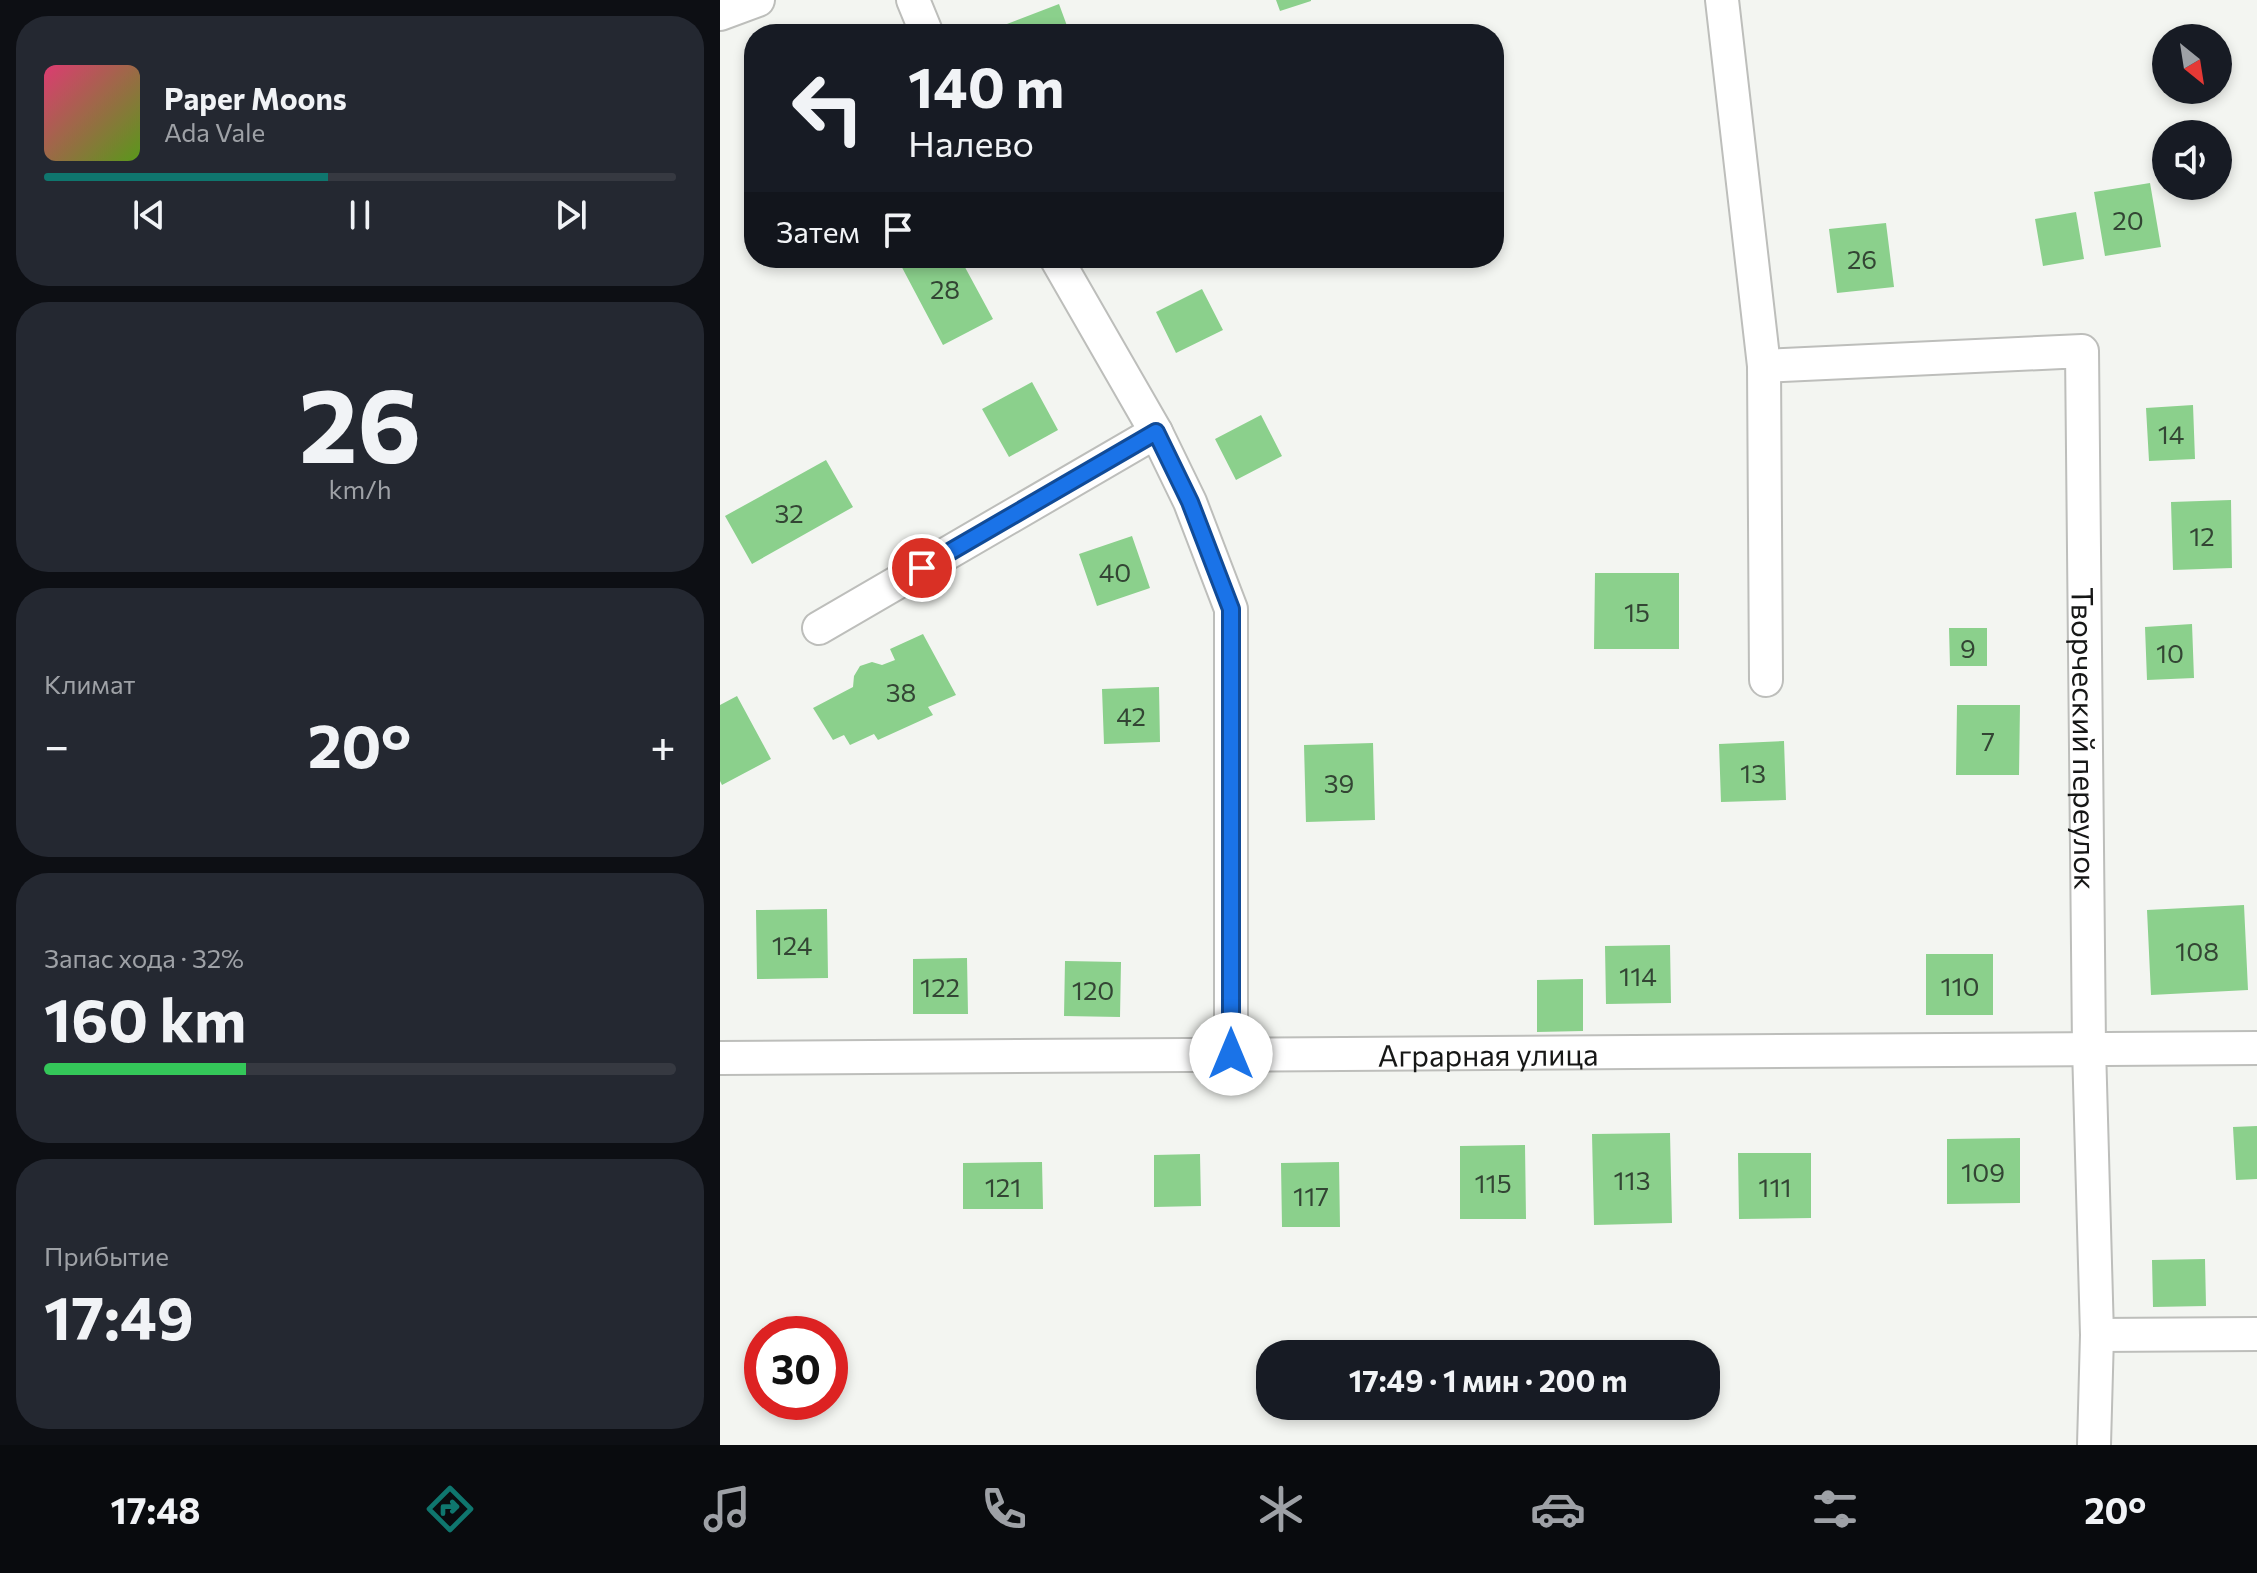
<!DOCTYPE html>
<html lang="ru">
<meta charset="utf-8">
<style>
:root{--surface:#171b24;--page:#242831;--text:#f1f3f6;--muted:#9ea1a6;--line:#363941;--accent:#0f766e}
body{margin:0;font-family:Commissioner,sans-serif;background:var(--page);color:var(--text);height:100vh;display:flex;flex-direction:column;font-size:30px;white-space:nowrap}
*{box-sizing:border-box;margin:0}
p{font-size:26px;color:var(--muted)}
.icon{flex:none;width:44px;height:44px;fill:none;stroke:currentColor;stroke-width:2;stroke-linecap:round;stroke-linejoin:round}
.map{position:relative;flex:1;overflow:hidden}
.side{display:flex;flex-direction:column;gap:16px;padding:16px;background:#0d0f14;width:720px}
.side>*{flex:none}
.guide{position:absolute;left:24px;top:24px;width:760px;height:244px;border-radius:32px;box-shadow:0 4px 12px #0003;background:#171b24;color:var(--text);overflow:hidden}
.needle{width:52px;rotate:150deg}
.tools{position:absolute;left:1432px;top:24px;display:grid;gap:16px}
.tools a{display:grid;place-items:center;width:80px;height:80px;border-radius:50%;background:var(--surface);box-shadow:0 4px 12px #0003;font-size:40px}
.speed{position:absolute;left:24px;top:1316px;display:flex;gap:16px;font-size:40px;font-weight:700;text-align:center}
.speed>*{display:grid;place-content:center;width:104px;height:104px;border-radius:50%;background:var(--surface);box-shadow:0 4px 12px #0003;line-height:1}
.speed .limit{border:12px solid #d22;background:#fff;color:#111}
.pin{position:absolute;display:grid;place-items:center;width:68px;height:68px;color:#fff;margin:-34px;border:4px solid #fff;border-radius:50%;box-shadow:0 2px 8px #0007}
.me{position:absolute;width:88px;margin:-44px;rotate:0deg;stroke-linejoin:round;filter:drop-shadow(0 0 6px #0008)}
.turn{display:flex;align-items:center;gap:28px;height:168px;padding:0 32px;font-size:36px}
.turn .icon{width:104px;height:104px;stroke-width:2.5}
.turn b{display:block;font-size:56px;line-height:68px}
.then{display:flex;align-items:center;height:76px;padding:0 32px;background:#0003;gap:16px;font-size:30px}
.big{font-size:60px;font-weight:700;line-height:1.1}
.side .widget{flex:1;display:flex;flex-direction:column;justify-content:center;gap:12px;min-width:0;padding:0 28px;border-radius:32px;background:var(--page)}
.side .dial{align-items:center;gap:0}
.dial b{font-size:104px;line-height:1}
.song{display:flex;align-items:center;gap:24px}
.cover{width:96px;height:96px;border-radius:12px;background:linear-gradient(135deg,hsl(340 70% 55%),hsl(90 70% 35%))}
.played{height:8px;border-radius:4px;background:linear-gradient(90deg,var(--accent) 45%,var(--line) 45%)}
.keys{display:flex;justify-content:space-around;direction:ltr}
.heat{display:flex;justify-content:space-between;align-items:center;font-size:44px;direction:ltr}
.charge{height:12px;border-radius:6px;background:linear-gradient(90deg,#34c759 32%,var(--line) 0)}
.trip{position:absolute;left:536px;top:1340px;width:464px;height:80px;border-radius:32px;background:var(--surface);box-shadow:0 4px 12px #0003;font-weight:700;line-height:80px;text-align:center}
.menu{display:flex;height:128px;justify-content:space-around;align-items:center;background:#090b0e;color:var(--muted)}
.menu .icon{width:56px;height:56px}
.menu .selected{color:var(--accent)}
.menu b{font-size:36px;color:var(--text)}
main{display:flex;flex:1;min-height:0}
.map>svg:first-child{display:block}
.building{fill:#8bd08c}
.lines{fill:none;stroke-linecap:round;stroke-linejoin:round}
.street-casing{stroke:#bdbebb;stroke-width:36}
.street{stroke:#fff;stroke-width:32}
.route-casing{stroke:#114b97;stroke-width:20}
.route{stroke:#1a73e8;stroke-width:14}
.labels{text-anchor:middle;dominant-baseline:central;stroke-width:6;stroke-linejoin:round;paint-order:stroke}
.number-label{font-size:26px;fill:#334534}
.street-label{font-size:30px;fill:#161716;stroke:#fff}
</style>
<main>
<section class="side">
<div class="widget">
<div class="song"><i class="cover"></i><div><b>Paper Moons</b><p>Ada Vale</p></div></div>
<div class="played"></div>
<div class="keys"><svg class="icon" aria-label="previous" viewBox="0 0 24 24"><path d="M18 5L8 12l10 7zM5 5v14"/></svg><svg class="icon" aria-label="pause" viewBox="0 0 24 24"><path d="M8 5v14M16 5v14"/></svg><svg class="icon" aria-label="next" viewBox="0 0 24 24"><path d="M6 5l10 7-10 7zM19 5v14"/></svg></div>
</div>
<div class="widget dial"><b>26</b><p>km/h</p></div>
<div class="widget"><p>Климат</p>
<div class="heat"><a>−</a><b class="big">20°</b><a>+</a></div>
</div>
<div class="widget"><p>Запас хода · 32%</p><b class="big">160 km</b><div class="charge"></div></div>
<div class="widget"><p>Прибытие</p><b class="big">17:49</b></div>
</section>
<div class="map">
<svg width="1537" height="1445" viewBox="0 0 1537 1445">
<rect width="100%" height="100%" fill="#f3f5f1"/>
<!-- building -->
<path class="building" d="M 556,0 L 591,0 L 591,1 L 560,11 Z
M 339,4 L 350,34 L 261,34 Z
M 1430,183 L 1441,247 L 1385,256 L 1374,192 Z
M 1356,212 L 1364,259 L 1323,266 L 1315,219 Z
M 1166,223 L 1174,287 L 1117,293 L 1109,229 Z
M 177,258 L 240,258 L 273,319 L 223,345 Z
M 482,289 L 503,330 L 456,353 L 436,312 Z
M 312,382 L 338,430 L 289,457 L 262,409 Z
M 1473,405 L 1475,459 L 1429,461 L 1426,408 Z
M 541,415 L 562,456 L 516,480 L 495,439 Z
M 106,460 L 133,507 L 32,564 L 5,516 Z
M 1511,500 L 1512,568 L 1453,570 L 1451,502 Z
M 412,536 L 430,588 L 377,606 L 359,554 Z
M 875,573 L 959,573 L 959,649 L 874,649 Z
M 1472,624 L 1474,678 L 1427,680 L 1425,627 Z
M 1229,628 L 1267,628 L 1267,666 L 1230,666 Z
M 203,634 L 236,695 L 208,707 L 213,715 L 158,740 L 154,734 L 130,745 L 124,735 L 113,740 L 93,708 L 133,687 L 134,676 L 140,666 L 152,662 L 162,665 L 175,660 L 170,649 Z
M 439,687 L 440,742 L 384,744 L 382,689 Z
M 17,696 L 51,759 L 2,785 L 0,781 L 0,705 Z
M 1237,705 L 1300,705 L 1299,775 L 1236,775 Z
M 1064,741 L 1066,800 L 1001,802 L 999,744 Z
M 653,743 L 655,820 L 586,822 L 584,745 Z
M 1524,905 L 1528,990 L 1431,995 L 1427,910 Z
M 107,909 L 108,978 L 37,979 L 36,910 Z
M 950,945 L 951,1003 L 886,1004 L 885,946 Z
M 1206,954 L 1273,954 L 1273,1015 L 1206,1015 Z
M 247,958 L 248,1014 L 193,1014 L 193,959 Z
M 345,961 L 401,962 L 400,1017 L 344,1016 Z
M 863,979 L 863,1031 L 817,1032 L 817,980 Z
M 1537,1126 L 1537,1179 L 1516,1180 L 1513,1127 Z
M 950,1133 L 952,1223 L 874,1225 L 872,1134 Z
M 1300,1138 L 1300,1203 L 1227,1204 L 1227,1139 Z
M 805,1145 L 806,1219 L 740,1219 L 740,1146 Z
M 1018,1153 L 1091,1153 L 1091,1218 L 1019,1219 Z
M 480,1154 L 481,1206 L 434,1207 L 434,1155 Z
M 322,1162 L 323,1209 L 243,1209 L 243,1163 Z
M 619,1162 L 620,1227 L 562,1227 L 561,1163 Z
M 1485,1259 L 1486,1306 L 1433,1307 L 1432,1260 Z"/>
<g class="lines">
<!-- street casing -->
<g class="street-casing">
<g id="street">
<path d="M 193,0 L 207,34"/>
<path d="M 1002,0 L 1044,366 L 1046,680"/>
<path d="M 0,14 L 38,0"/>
<path d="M 336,258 L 436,432 L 470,502 L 511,609 L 511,1054"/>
<path id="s1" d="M 1044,366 L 1362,351 L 1369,1047 L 1377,1335 L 1374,1445"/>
<path d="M 99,628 L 436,432"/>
<path id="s2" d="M 0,1058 L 1537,1048"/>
<path d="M 1377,1335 L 1537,1334"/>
</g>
</g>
<!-- street -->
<use href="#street" class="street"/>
</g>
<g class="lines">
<!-- route casing -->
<g class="route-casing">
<path id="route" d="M 202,568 L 436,432 L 470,502 L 511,609 L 511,1054"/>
</g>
<!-- route -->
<use href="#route" class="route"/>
</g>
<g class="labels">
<!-- number labels -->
<g class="number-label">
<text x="1408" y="219">20</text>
<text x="1142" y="258">26</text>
<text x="225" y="288">28</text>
<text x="1451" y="433">14</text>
<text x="69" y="512">32</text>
<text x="1482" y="535">12</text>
<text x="395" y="571">40</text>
<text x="917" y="611">15</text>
<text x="1248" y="647">9</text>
<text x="1450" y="652">10</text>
<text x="181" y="691">38</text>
<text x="411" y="715">42</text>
<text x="1268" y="740">7</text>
<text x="1033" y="772">13</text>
<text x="619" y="782">39</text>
<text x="72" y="944">124</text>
<text x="1477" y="950">108</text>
<text x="918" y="975">114</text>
<text x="1240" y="985">110</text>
<text x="220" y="986">122</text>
<text x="373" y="989">120</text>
<text x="1263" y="1171">109</text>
<text x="912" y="1179">113</text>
<text x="773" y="1182">115</text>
<text x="283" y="1186">121</text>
<text x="1055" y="1186">111</text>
<text x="591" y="1195">117</text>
</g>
<!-- street labels -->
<g class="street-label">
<text stroke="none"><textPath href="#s1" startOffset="706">Творческий переулок</textPath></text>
<text stroke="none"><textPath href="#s2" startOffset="768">Аграрная улица</textPath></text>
</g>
</g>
</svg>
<div class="tools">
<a><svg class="needle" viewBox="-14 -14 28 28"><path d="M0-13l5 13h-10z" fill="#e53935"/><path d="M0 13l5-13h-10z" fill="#9ea1a6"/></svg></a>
<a><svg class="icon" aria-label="sound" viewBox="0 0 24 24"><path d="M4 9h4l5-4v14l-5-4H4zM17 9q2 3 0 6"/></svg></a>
</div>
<div class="speed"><div class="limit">30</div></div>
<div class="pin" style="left:202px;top:568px;background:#d93025"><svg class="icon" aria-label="arrive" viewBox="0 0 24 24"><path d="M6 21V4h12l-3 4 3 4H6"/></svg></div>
<svg class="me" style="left:511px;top:1054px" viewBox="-20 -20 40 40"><circle r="19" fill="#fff"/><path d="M0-13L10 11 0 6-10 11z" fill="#1a73e8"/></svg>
<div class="trip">17:49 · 1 мин · 200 m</div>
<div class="guide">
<div class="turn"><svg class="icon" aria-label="left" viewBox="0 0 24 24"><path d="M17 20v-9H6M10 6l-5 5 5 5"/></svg><div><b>140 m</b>Налево</div></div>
<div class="then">Затем<svg class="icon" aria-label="arrive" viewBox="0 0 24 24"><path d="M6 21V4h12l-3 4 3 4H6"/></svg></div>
</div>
</div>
</main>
<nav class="menu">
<b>17:48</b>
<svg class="icon selected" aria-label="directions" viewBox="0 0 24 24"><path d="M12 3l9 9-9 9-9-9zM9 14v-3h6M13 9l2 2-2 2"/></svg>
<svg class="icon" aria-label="music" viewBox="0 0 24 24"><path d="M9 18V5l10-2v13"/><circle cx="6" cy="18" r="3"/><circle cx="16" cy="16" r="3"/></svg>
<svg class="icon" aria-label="phone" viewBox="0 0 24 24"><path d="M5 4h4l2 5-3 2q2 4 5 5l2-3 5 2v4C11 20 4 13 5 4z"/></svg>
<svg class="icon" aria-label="climate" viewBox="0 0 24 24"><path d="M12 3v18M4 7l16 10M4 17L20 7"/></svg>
<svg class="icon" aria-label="car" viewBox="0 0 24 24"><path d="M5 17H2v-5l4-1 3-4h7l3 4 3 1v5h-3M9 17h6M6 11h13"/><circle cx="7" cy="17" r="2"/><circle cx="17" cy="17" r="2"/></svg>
<svg class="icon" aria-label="filters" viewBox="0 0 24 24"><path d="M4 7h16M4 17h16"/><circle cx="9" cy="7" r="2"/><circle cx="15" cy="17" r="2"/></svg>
<b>20°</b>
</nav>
